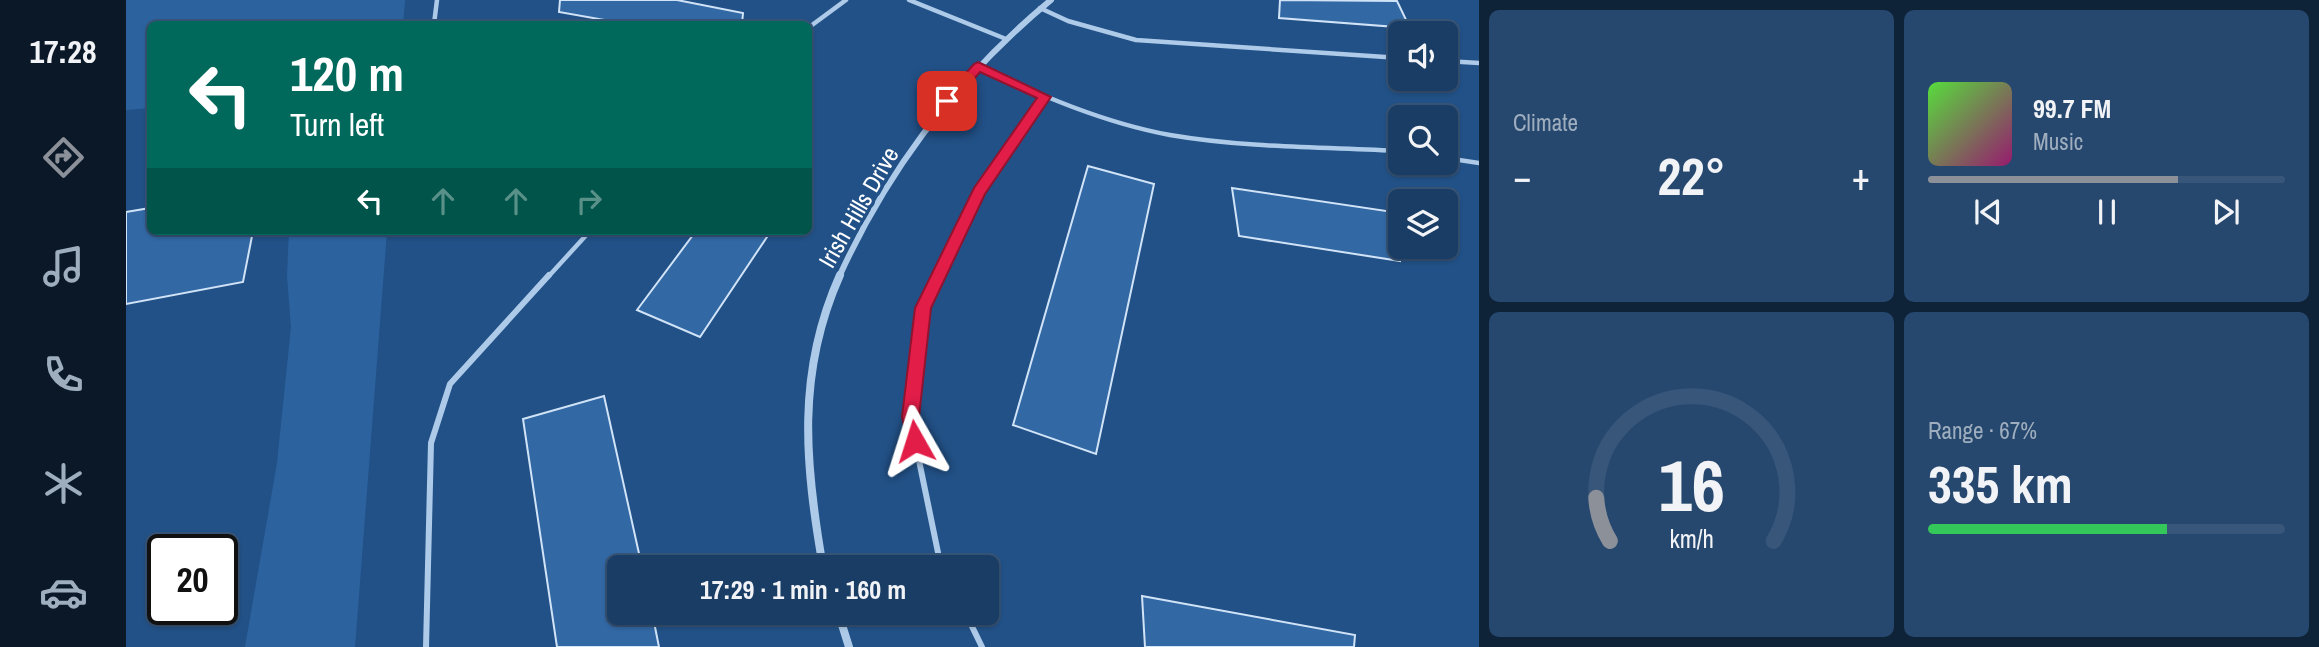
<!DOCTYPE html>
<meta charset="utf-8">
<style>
:root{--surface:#1a3d65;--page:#27486e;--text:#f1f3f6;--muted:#9faebf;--line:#385679;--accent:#8c9099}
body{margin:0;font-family:"Archivo Narrow",sans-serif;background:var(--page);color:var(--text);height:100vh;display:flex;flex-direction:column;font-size:26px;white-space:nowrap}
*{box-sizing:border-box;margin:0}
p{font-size:23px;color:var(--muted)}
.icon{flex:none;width:38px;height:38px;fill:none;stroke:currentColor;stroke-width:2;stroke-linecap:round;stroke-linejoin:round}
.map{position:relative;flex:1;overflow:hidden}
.side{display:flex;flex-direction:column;gap:10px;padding:10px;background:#0e2238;width:840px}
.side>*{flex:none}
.banner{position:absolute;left:21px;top:21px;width:665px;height:214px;border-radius:10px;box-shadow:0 2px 5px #0004,0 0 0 2px var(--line);background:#00695c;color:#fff;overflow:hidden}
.controls{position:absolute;left:1262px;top:21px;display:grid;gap:14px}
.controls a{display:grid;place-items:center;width:70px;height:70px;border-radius:10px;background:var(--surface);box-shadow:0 2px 5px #0004,0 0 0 2px var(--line);font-size:35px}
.speed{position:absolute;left:21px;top:534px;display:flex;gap:14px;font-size:35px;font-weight:700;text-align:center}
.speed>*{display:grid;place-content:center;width:91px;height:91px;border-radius:50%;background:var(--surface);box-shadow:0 2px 5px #0004,0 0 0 2px var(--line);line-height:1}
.speed .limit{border:4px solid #111;border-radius:10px;background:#fff;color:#111}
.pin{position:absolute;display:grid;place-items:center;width:60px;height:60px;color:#fff;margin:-30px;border-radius:14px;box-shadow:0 4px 10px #0006}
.me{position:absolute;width:77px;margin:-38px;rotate:354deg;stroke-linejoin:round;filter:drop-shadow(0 0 5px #0008)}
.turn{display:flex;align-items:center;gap:24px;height:147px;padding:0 28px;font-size:32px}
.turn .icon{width:91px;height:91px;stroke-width:2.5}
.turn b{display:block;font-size:49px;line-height:60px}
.lanes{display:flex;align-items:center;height:66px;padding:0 28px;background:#0003;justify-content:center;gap:35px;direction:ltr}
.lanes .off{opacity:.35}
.big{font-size:52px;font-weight:800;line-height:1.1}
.side .tile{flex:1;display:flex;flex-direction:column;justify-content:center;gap:10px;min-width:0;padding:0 24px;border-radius:10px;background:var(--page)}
.side .dial{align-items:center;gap:0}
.dial svg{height:182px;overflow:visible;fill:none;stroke:var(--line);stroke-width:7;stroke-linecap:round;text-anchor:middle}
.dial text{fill:var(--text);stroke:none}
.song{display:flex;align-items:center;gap:21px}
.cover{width:84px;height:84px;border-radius:10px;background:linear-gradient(135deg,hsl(110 70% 55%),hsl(320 70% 35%))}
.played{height:7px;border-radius:4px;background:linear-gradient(90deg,var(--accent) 70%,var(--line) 70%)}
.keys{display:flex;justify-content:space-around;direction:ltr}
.heat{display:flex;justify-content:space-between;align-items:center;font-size:38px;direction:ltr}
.charge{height:10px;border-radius:5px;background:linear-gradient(90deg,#34c759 67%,var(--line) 0)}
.side .tiles{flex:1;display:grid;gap:10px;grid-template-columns:repeat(2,1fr)}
.trip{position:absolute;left:481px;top:555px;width:392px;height:70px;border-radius:10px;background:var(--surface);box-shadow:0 2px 5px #0004,0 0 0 2px var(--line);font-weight:800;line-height:70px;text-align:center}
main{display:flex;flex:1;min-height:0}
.menu{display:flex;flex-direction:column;width:126px;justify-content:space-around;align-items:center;background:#0a1828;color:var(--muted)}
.menu .icon{width:49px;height:49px}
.menu .selected{color:var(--accent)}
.menu b{font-size:32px;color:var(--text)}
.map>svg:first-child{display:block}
.green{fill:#2c639f}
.building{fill:#3268a4;stroke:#d1e3f7;stroke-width:2}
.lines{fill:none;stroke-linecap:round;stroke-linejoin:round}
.service-far1{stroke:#adcae9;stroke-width:4.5}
.service{stroke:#adcae9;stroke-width:6}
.minor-far1{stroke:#adcae9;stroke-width:6}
.minor{stroke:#adcae9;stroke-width:8}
.route{fill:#e11d48;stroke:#92132f;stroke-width:2}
.labels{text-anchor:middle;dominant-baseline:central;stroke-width:7;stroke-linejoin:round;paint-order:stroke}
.street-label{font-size:24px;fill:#fff;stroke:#225187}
</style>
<main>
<nav class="menu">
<b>17:28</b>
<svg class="icon selected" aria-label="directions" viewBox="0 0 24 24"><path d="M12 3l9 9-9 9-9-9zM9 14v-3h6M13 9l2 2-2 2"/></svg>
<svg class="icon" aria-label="music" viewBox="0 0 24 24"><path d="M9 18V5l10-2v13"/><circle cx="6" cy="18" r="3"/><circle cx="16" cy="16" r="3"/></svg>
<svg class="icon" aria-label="phone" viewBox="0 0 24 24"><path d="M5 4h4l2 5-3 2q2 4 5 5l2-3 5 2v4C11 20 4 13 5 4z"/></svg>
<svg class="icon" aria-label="climate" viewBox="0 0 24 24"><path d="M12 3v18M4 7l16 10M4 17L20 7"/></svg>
<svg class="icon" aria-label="car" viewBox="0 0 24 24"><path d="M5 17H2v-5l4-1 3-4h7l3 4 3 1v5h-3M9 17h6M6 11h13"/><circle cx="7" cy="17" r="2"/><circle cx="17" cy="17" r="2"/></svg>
</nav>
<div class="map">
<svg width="1353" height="647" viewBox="0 0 1353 647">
<rect width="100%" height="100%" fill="#225187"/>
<!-- green -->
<path class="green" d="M 0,0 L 279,0 L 277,24 L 24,24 L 24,108 L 0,110 Z
M 163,231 L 261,231 L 229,647 L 119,647 L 151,463 L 165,327 L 161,276 Z"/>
<!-- building -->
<path class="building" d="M 434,0 L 551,0 L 617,13 L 616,24 L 501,24 L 433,12 Z
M 1154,0 L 1271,1 L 1284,28 L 1153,18 Z
M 962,166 L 1028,184 L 970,454 L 887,425 Z
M 1106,188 L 1274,213 L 1274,261 L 1113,236 Z
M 24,208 L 24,231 L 127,231 L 117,282 L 0,304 L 0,212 Z
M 570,231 L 645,231 L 574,337 L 511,310 Z
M 478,396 L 516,567 L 494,567 L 494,612 L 526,612 L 533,647 L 431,647 L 397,419 Z
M 1016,596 L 1229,635 L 1228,647 L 1019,647 Z"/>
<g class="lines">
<!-- service-far1 -->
<path class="service-far1" d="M 783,0 L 880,39
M 914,8 L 942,21 L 1010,40 L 1274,58
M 308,24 L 311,0
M 682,28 L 720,0
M 1320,61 L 1353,63
M 853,67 C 914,95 978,123 1044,135 C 1120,148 1198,147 1274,151
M 1320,158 L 1353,163
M 422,277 L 464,231
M 812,277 L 853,192 L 919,97"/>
<!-- service -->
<path class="service" d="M 813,275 L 797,308 L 784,417 L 815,567
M 839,612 L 856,647
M 300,647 L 305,443 L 324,384 L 423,275"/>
<!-- minor-far1 -->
<path class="minor-far1" d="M 713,277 C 762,169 834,75 925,0"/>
<!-- minor -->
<path class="minor" d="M 697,567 C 679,464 670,373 714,275
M 712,612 L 723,647"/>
</g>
<!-- route -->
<path class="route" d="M 852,62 L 925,97 L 859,194 L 805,308 L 793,417 L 798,441 L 795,447 L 789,449 L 783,447 L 776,417 L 789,308 L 848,188 L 911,98 L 854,72 L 826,104 L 817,104 L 817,98 L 848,64 Z"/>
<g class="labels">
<!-- street labels -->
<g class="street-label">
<text transform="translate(732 207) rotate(-60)">Irish Hills Drive</text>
</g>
</g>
</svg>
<div class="controls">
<a><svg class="icon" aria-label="sound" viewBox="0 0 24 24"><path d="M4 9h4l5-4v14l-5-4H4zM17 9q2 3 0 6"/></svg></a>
<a><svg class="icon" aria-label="search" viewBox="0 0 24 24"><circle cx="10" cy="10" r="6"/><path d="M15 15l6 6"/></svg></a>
<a><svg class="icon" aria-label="layers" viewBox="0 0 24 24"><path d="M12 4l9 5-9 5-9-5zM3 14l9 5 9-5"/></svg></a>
</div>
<div class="speed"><div class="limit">20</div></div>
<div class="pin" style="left:821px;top:101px;background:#d93025"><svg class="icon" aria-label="arrive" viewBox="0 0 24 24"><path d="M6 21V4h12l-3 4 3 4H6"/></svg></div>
<svg class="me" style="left:789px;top:441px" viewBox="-20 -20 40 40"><path d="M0-17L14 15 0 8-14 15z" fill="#e11d48" stroke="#fff" stroke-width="4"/></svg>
<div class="trip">17:29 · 1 min · 160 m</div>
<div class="banner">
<div class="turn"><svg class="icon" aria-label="left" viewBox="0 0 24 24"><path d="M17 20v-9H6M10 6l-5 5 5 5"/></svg><div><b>120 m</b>Turn left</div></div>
<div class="lanes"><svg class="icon" aria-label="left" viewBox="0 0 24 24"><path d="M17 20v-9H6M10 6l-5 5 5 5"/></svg><svg class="icon off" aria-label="ahead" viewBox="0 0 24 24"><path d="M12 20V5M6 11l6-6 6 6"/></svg><svg class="icon off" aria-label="ahead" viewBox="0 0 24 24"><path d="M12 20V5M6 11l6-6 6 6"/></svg><svg class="icon off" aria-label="right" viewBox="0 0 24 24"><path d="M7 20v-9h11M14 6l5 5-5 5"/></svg></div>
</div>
</div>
<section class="side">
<div class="tiles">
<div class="tile"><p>Climate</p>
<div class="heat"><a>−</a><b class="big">22°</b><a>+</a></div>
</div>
<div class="tile">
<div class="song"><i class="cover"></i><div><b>99.7 FM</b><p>Music</p></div></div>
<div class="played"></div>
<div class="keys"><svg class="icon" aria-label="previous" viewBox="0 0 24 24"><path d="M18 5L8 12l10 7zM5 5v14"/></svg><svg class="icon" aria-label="pause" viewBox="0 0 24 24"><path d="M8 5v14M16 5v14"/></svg><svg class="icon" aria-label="next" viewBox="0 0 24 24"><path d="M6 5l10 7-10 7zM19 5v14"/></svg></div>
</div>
<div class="tile dial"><svg viewBox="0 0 100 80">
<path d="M14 69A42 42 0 1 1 86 69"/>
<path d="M14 69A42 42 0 0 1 8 50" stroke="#8c9099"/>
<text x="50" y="56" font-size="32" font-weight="700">16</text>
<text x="50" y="72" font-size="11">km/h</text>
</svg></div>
<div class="tile"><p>Range · 67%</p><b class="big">335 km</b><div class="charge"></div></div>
</div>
</section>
</main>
